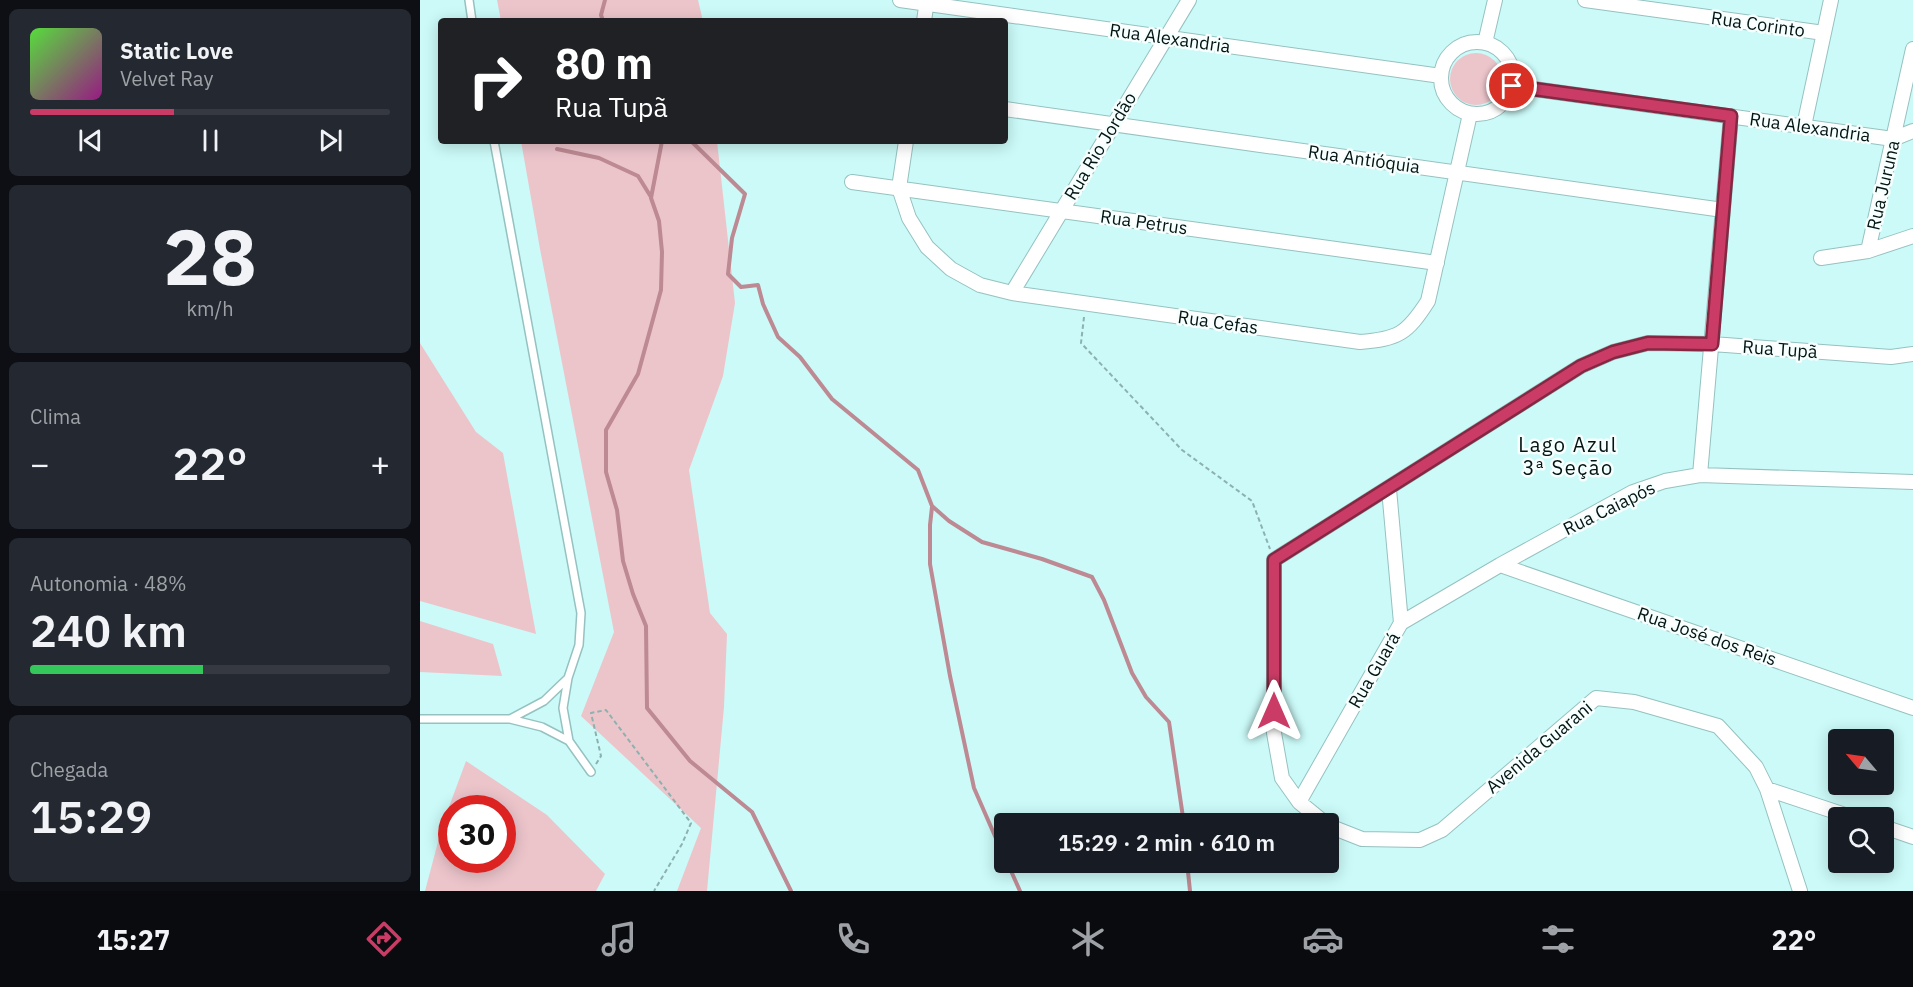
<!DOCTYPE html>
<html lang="pt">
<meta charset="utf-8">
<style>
:root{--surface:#171b24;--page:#242831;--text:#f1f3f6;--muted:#9ea1a6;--line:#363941;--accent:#ca3c66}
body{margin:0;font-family:"IBM Plex Sans",sans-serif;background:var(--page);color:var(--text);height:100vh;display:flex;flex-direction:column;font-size:22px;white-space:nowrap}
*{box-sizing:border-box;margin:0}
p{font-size:20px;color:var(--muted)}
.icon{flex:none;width:33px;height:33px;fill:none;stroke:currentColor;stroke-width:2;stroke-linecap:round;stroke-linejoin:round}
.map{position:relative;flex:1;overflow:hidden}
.drawer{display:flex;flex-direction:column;gap:9px;padding:9px;background:#0d0f14;width:420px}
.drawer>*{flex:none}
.hud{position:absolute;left:18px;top:18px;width:570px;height:126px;border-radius:6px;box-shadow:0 3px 15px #0003;background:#202124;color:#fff;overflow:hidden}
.needle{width:39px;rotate:299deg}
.tools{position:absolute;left:1408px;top:729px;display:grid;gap:12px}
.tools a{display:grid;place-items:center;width:66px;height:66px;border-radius:6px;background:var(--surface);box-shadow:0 3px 15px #0003;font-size:30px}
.speed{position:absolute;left:18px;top:795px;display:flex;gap:12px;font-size:30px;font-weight:700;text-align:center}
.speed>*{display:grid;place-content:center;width:78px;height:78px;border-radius:50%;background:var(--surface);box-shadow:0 3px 15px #0003;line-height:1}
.speed .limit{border:9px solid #d22;background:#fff;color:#111}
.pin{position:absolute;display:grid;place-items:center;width:51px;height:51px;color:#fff;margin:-26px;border:3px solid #fff;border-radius:50%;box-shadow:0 2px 6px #0007}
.me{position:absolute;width:66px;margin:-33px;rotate:0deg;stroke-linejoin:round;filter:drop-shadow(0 0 4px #0008)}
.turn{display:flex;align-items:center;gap:21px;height:126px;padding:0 18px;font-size:27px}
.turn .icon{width:78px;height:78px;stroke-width:2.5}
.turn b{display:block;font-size:42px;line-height:51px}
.big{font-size:45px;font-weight:600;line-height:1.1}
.drawer .tile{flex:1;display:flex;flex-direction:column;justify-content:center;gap:9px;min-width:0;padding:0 21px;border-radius:9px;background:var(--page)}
.drawer .dial{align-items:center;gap:0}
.dial b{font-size:78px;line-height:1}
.song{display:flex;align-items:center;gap:18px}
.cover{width:72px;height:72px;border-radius:9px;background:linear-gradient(135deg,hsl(110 70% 55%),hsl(310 70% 35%))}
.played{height:6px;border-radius:3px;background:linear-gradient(90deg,var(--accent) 40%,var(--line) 40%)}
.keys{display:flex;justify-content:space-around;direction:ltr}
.heat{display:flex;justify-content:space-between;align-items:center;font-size:33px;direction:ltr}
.charge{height:9px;border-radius:4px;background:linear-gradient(90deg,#34c759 48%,var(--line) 0)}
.trip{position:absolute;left:574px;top:813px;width:345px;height:60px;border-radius:6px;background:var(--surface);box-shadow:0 3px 15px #0003;font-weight:600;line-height:60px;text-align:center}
.tabs{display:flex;height:96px;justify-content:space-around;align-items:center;background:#090b0e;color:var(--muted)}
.tabs .icon{width:42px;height:42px}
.tabs .selected{color:var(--accent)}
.tabs b{font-size:27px;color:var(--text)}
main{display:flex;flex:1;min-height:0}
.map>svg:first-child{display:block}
.green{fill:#ecc5cb;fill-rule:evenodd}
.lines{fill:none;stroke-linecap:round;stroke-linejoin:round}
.stream{stroke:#bd8992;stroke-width:4}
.lane-casing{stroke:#95c2c0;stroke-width:10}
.street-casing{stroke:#95c2c0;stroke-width:16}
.path{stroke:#8cb1af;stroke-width:2;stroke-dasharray:4.5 3;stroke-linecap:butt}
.lane{stroke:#fff;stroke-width:7}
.street{stroke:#fff;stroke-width:14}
.route-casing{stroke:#832742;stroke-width:15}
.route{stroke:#ca3c66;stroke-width:10}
.labels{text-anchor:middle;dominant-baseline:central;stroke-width:5;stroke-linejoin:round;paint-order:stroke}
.street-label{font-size:18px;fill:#031413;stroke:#f6fffe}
.neighbourhood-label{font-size:20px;letter-spacing:1.5px;fill:#031413;stroke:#f6fffe}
</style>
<main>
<section class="drawer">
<div class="tile">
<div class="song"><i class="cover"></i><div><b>Static Love</b><p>Velvet Ray</p></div></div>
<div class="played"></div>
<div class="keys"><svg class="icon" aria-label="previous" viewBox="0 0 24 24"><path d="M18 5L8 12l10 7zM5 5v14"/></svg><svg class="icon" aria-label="pause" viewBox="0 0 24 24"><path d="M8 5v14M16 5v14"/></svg><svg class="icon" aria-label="next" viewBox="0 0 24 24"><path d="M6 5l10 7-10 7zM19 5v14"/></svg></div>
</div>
<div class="tile dial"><b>28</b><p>km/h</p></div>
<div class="tile"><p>Clima</p>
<div class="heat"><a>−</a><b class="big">22°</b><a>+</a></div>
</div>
<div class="tile"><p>Autonomia · 48%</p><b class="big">240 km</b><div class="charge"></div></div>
<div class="tile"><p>Chegada</p><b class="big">15:29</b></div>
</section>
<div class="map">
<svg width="1493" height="891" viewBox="0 0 1493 891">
<rect width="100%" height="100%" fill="#cbfaf8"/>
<!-- green -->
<path class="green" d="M 77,0 L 278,0 L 283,21 L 81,21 Z
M1030 79a26 26 0 1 1 52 0a26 26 0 1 1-52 0Z
M 101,141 L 297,141 L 315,303 L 303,376 L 269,470 L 290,613 L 307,634 L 304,707 L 287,891 L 257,891 L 281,828 L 161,716 L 194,632 L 120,249 Z
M 0,343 L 56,432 L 83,453 L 116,634 L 0,601 Z
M 0,621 L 73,644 L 82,676 L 0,672 Z
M 46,761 L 127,815 L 185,874 L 176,891 L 5,891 L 23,823 ZM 32,808 L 82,808 L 82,860 L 32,860 Z"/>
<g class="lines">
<!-- stream -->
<path class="stream" d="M 183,21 L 181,15 L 185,0
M 242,141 L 231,198 L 239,221 L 242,252 L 241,290 L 218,374 L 186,430 L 186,472 L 197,510 L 203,561 L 213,594 L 226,626 L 227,708 L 270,761 L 332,812 L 371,891
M 271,141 L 325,194 L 312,238 L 308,274 L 321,287 L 338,285 L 343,304 L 358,337 L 380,357 L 412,399 L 498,470 L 512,506 L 529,521 L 562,542 L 622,559 L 672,577 L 684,600 L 712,673 L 726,697 L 749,722 L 764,824
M 137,149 L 179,158 L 218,176 L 231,197
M 512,507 L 510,525 L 510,564 L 530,676 L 554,788 L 585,859
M 587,862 L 600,891
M 767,862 L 770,891"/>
<!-- lane casing -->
<g class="lane-casing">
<path id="lane" d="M 49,0 L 52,21
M 0,719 L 90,719 L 124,701 L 148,678 L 159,645 L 161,613 L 74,141
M 90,719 L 122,727 L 149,741 L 143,708 L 148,678
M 149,741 L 171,772"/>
</g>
<!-- street casing -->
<g class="street-casing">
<path id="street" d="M 480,0 L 1021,76
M 1165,0 L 1404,33
M 504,21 L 507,0
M1021 78a36 36 0 1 1 72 0a36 36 0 1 1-72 0Z
M 1065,43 L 1075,0
M 1092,86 L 1473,139 L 1493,131
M 585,109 L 1303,210
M 1384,126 L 1411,0
M 486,141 L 479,188 L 489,218 L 507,247 L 531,269 L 560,285 L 592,293 L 940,342 C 978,339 987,334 1008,301 L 1050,114
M 432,182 L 1017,263
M 1448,251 L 1493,49
M 1401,258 L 1448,251 L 1493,236
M 592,293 L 769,0
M 1280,475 L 1311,116
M 1080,565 L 1493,708
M 981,623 L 1080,565 L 1213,492 L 1245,481 L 1280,475 L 1493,482
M 1347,789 L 1434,818
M 879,802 L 981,623 L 969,489
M 906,824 L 879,802 L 862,778 L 854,733 L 854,560 L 1161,366 L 1193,352 L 1228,343 L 1292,344 L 1471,357 L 1493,354
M 909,826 L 942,839 L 1000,840 L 1022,830 L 1176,698 L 1214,702 L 1298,726 L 1336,767 L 1347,789 L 1380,891
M 1464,827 L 1493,837"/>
</g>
<!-- path -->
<path class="path" d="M 664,317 L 661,343 L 762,450 L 832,501 L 850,549
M 176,764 L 181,756 L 171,713 L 186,710 L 271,823 L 262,844 L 234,891"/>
<!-- lane -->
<use href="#lane" class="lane"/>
<!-- street -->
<use href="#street" class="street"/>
</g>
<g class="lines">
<!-- route casing -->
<g class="route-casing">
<path id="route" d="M 854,711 L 854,560 L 1161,366 L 1193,352 L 1228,343 L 1292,344 L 1311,116 L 1092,86"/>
</g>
<!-- route -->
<use href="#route" class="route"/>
</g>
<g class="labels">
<!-- street labels -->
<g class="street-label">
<text transform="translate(1338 24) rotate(8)">Rua Corinto</text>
<text transform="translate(750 38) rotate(8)">Rua Alexandria</text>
<text transform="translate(1390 127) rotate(8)">Rua Alexandria</text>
<text transform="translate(680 146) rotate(-59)">Rua Rio Jordão</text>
<text transform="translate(944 159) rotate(8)">Rua Antióquia</text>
<text transform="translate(1463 185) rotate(-77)">Rua Juruna</text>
<text transform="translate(724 222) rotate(8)">Rua Petrus</text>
<text transform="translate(798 322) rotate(8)">Rua Cefas</text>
<text transform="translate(1360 349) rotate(4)">Rua Tupã</text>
<text transform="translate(1189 508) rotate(-26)">Rua Caiapós</text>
<text transform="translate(1287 636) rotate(19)">Rua José dos Reis</text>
<text transform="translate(954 670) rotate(-60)">Rua Guará</text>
<text transform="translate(1119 747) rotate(-40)">Avenida Guarani</text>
</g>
<!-- neighbourhood labels -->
<g class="neighbourhood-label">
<text x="1148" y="444">Lago Azul<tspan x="1148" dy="23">3ª Seção</tspan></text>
</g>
</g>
</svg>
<div class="tools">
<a><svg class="needle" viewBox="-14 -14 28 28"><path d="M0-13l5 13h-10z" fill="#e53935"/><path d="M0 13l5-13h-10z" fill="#9ea1a6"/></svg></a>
<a><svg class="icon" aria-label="search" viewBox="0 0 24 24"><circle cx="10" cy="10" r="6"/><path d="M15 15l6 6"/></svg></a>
</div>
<div class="speed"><div class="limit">30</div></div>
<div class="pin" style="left:1092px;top:86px;background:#d93025"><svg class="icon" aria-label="arrive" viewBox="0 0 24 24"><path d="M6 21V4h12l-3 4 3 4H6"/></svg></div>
<svg class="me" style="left:854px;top:711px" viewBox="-20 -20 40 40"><path d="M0-17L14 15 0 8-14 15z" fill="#ca3c66" stroke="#fff" stroke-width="4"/></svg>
<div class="trip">15:29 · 2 min · 610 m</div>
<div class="hud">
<div class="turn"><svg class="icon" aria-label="right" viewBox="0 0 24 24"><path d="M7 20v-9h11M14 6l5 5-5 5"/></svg><div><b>80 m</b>Rua Tupã</div></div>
</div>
</div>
</main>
<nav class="tabs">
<b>15:27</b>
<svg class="icon selected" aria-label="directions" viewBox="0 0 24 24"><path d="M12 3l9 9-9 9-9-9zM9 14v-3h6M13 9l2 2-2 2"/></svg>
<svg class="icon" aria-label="music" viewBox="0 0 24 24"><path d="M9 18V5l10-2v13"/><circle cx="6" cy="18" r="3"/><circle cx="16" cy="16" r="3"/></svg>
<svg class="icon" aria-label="phone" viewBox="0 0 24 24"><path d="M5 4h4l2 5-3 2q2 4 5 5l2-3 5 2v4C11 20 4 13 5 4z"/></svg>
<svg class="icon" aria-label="climate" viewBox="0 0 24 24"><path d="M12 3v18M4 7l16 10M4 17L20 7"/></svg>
<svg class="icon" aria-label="car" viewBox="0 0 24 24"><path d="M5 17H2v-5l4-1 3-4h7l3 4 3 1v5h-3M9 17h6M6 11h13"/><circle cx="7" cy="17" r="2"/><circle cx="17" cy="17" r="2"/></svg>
<svg class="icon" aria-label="filters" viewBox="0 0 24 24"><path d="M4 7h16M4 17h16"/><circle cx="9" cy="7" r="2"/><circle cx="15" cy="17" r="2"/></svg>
<b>22°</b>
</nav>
